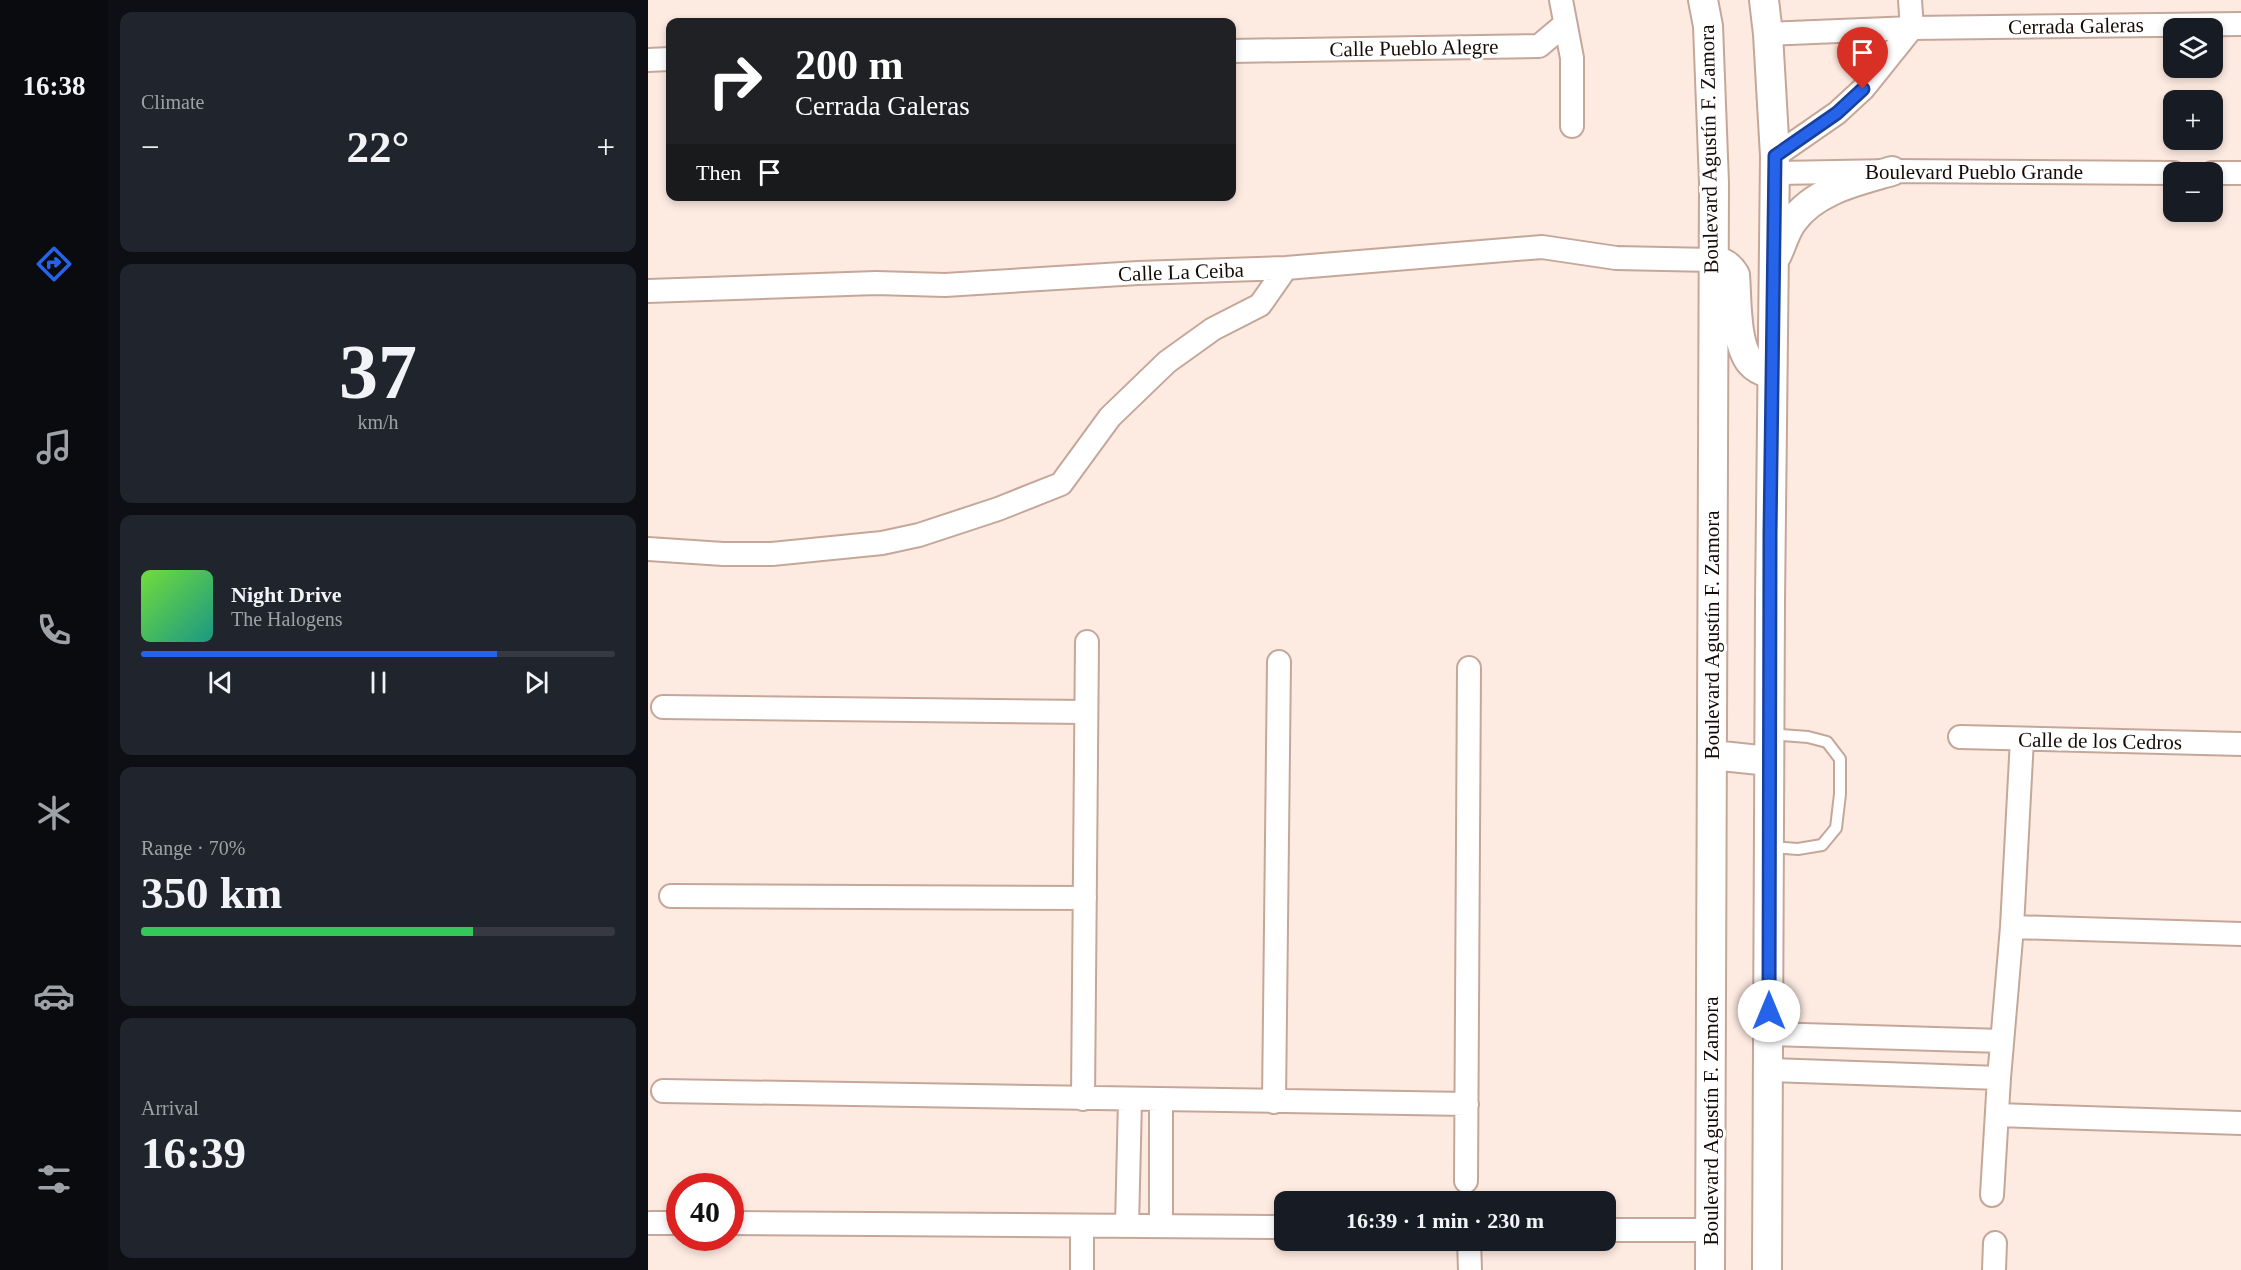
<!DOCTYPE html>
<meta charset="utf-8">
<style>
:root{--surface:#171b24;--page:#20242c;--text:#f1f3f6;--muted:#9ea1a6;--line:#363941;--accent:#2563eb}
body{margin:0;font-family:"Times New Roman",serif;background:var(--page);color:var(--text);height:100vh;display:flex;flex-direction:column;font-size:22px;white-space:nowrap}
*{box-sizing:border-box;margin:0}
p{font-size:20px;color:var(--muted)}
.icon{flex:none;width:33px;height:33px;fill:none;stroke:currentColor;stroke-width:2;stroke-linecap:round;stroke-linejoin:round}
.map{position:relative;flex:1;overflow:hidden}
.panel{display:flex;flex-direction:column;gap:12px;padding:12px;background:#0d0f14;width:540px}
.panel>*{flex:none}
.top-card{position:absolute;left:18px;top:18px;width:570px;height:183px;border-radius:12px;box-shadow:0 3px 9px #0003;background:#202124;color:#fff;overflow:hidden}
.fabs{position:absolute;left:1515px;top:18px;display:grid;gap:12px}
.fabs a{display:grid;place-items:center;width:60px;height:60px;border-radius:12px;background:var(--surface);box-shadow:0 3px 9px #0003;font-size:30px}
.speed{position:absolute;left:18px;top:1173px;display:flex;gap:12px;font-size:30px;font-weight:700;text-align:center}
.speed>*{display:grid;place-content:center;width:78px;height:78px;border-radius:50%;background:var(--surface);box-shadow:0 3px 9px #0003;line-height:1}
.speed .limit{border:9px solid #d22;background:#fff;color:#111}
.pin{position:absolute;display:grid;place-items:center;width:51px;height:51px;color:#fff;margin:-62px -26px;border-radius:50% 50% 50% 0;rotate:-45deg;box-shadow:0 0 6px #0007}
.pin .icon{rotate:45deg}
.me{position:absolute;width:66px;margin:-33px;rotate:0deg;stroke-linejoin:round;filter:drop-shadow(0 0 4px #0008)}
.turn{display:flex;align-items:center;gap:21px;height:126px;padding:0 30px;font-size:27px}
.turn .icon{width:78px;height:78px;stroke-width:2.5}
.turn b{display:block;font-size:42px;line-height:51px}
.then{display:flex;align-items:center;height:57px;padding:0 30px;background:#0003;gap:12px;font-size:22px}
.big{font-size:45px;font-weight:800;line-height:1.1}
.panel .tile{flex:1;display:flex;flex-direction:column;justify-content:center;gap:9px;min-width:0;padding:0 21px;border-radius:12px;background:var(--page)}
.panel .dial{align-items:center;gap:0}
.dial b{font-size:78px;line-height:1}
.song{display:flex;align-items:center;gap:18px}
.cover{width:72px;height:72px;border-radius:9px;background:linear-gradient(135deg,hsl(100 70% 55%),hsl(170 70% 35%))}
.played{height:6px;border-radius:3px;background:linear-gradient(90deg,var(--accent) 75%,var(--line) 75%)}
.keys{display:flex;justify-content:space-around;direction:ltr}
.heat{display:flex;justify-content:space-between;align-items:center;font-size:33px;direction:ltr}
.charge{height:9px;border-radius:4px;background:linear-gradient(90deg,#34c759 70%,var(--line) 0)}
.trip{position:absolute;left:626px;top:1191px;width:342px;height:60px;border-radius:12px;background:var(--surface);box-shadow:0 3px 9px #0003;font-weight:800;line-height:60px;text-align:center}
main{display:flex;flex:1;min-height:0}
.tabs{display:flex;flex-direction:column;width:108px;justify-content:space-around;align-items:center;background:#090b0e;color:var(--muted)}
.tabs .icon{width:42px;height:42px}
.tabs .current{color:var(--accent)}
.tabs b{font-size:27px;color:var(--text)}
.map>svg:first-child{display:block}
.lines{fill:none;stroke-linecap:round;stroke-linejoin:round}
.service-casing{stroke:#c5a79a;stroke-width:14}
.minor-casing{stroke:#c5a79a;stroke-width:26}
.tertiary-casing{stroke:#c5a79a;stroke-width:32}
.service{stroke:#fff;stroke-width:10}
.minor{stroke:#fff;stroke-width:22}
.tertiary{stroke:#fff;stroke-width:28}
.route-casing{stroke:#184099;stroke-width:15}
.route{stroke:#2563eb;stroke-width:10}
.labels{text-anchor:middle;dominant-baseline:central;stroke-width:6;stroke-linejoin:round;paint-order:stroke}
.street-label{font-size:21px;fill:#150b07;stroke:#fff}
</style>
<main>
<nav class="tabs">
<b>16:38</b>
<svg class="icon current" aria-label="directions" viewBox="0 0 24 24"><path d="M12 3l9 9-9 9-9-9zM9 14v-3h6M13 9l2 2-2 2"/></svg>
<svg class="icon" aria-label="music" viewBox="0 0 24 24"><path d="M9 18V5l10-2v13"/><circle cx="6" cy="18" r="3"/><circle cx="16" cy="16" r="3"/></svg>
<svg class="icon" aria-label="phone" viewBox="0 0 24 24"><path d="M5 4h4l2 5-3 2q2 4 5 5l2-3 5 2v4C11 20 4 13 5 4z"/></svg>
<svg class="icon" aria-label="climate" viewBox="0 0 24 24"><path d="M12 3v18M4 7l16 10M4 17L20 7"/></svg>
<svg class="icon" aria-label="car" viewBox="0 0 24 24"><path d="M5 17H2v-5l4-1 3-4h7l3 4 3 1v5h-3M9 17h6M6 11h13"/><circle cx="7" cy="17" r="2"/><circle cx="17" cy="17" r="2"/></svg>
<svg class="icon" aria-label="filters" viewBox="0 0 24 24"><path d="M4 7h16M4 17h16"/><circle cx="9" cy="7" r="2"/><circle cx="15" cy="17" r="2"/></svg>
</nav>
<section class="panel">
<div class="tile"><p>Climate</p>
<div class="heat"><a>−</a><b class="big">22°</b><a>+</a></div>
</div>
<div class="tile dial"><b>37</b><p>km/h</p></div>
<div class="tile">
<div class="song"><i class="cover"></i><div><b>Night Drive</b><p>The Halogens</p></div></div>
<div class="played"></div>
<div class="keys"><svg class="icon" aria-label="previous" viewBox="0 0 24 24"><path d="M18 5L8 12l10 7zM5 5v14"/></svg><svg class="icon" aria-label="pause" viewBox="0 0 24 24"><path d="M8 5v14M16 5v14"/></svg><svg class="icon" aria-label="next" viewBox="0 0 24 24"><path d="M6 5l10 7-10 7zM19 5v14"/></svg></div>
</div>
<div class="tile"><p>Range · 70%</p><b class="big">350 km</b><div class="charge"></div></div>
<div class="tile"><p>Arrival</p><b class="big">16:39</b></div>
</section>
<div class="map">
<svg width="1593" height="1270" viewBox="0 0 1593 1270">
<rect width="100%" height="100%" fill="#fdeae1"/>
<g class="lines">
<!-- service casing -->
<g class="service-casing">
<path id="service" d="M 1121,734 L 1160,737 L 1179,742 L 1192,759 L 1192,794 L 1188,828 L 1174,845 L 1150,849 L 1122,847"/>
</g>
<!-- minor casing -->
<g class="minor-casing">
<path id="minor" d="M 913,0 L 924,58 L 924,126
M 1120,34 L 1264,28 L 1593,24
M 584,51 L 891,46 L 916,25
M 0,60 L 22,59
M 1127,156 L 1189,113 L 1215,89 L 1264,28 L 1262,0
M 1127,173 L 1244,171 L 1526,173
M 1564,173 L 1593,173
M 0,291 L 228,283 L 297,285 L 490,273 L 638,268 L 894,247 L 968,258 L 1064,260
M 0,549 L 75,554 L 124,554 L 234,543 L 271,535 L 350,509 L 413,484 L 462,417 L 519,362 L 565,329 L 612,305 L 638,268
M 15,707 L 438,712
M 1312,737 L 1593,744
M 23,896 L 437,898
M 1364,927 L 1593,934
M 1121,1034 L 1354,1041
M 1121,1070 L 1351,1078
M 15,1091 L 819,1104
M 435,1099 L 439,642
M 513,1100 L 513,1226
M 626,1102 L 631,662
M 1349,1115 L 1593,1123
M 818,1181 L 821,668
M 1344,1195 L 1351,1078 L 1364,927 L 1374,739
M 2,1223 L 32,1223
M 82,1223 L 636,1227
M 479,1226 L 482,1100
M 957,1230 L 1062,1230
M 821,1240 L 822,1270
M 434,1270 L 434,1226
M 1346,1270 L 1347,1243"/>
</g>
<!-- tertiary casing -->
<g class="tertiary-casing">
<path id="tertiary" d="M 1055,0 L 1060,26 L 1066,183 L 1062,1270
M 1116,0 L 1120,34 L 1127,156 L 1122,602 L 1119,1270
M 1129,255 C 1134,244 1138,230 1145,221 C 1167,190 1210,181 1244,171
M 1064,260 C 1075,262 1081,265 1087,275 C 1089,298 1087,345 1103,363 C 1108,369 1116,372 1123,374
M 1064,755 L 1121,761"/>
</g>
<!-- service -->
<use href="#service" class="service"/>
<!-- minor -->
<use href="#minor" class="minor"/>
<!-- tertiary -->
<use href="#tertiary" class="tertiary"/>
</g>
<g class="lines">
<!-- route casing -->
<g class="route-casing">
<path id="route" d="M 1121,1011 L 1122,534 L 1127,156 L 1189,113 L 1215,89"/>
</g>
<!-- route -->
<use href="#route" class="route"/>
</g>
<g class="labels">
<!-- street labels -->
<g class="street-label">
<text transform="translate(1428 26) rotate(-1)">Cerrada Galeras</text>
<text transform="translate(766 48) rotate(-1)">Calle Pueblo Alegre</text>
<text transform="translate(1061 149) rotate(-91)">Boulevard Agustín F. Zamora</text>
<text x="1326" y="172">Boulevard Pueblo Grande</text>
<text transform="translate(533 272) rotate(-2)">Calle La Ceiba</text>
<text transform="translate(1064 635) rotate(-90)">Boulevard Agustín F. Zamora</text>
<text transform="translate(1452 741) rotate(1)">Calle de los Cedros</text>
<text transform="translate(1063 1121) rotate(-90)">Boulevard Agustín F. Zamora</text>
</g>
</g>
</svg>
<div class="fabs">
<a><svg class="icon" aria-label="layers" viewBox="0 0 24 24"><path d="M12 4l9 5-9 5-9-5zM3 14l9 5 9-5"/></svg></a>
<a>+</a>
<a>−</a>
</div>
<div class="speed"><div class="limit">40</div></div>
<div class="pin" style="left:1215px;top:89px;background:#d93025"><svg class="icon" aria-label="arrive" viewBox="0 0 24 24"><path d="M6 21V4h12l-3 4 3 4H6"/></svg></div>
<svg class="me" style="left:1121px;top:1011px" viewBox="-20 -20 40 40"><circle r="19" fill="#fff"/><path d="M0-13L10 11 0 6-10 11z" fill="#2563eb"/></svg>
<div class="trip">16:39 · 1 min · 230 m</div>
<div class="top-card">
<div class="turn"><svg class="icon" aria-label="right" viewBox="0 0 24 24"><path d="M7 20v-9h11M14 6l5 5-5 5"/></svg><div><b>200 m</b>Cerrada Galeras</div></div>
<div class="then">Then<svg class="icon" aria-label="arrive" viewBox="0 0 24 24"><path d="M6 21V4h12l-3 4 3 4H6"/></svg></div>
</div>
</div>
</main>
